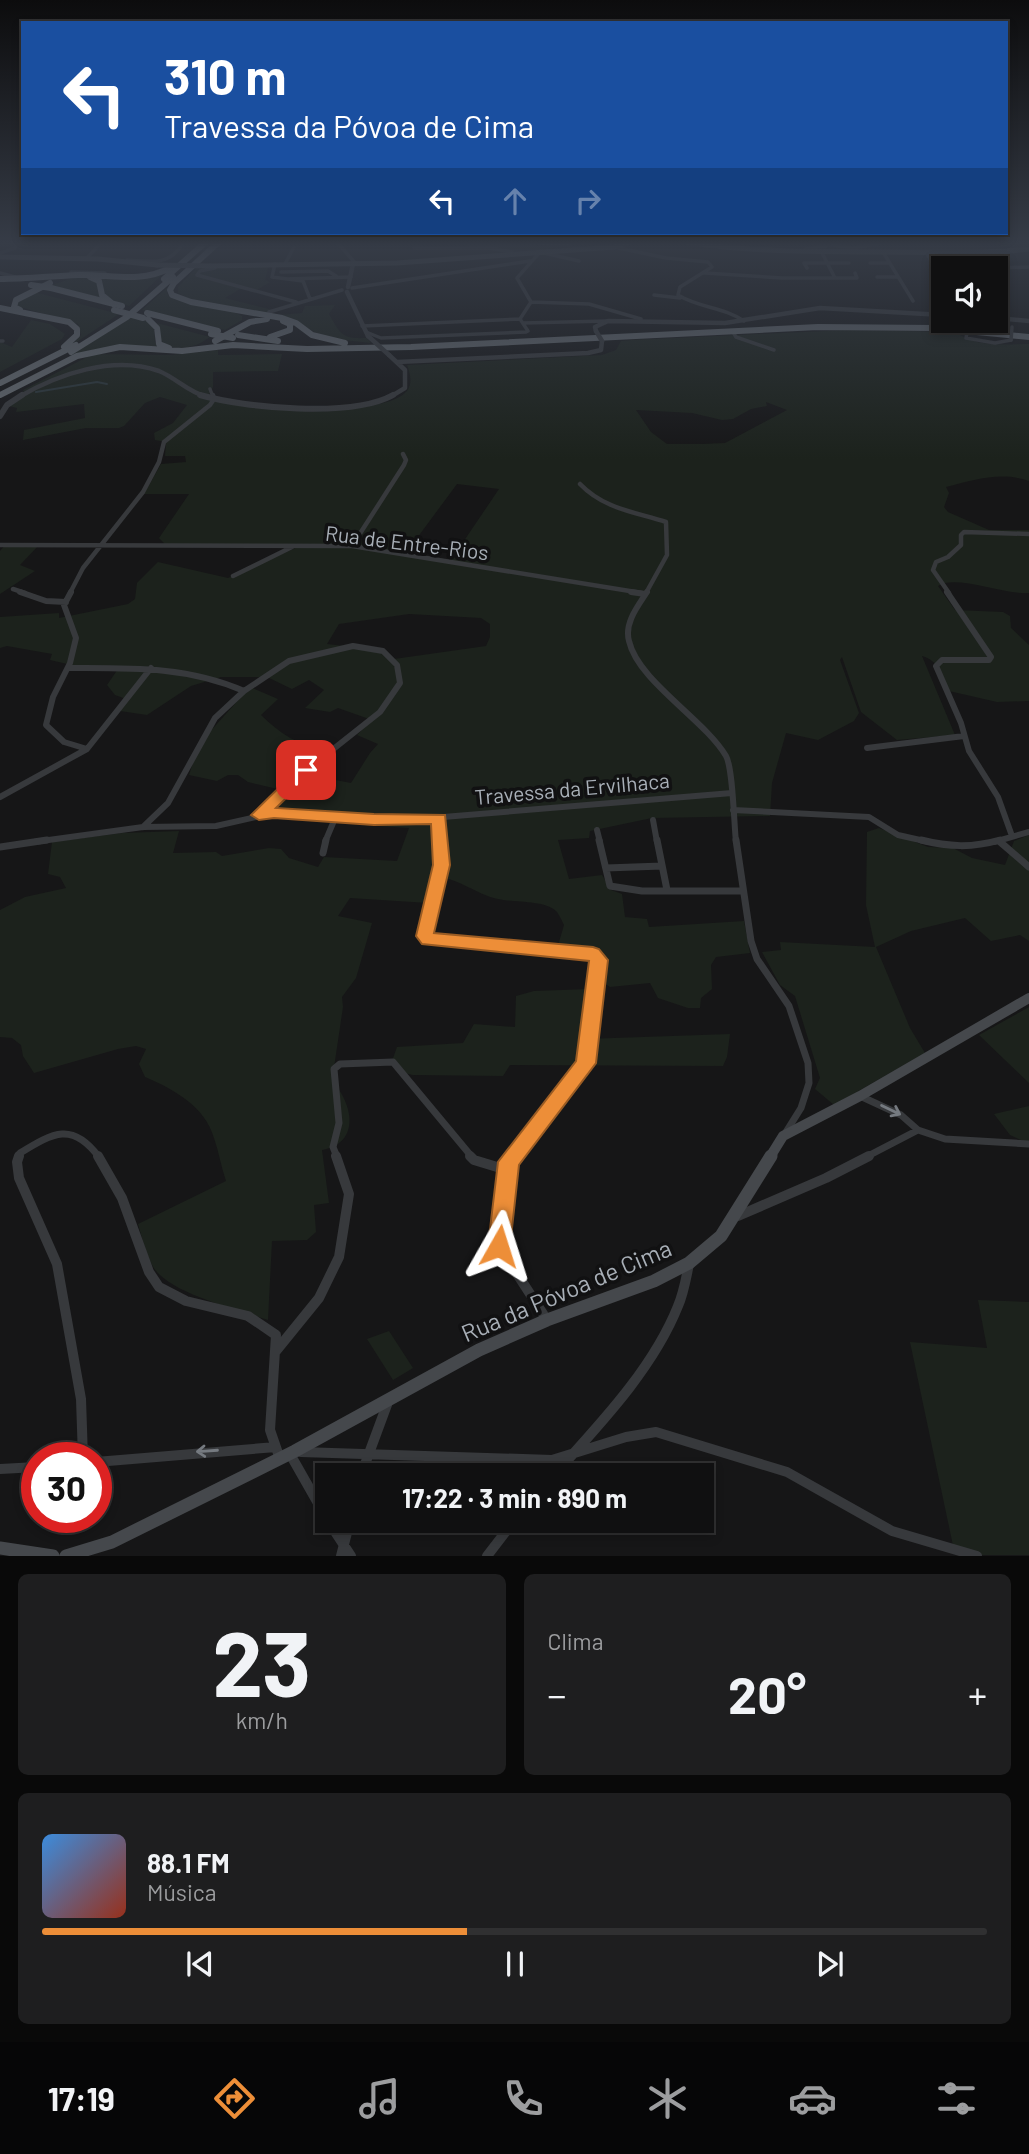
<!DOCTYPE html>
<html lang="pt">
<meta charset="utf-8">
<style>
:root{--surface:#101011;--page:#1e1e1f;--text:#f1f3f6;--muted:#9c9d9f;--line:#303031;--accent:#ed8e38}
body{margin:0;font-family:Barlow,sans-serif;background:var(--page);color:var(--text);height:100vh;display:flex;flex-direction:column;font-size:26px;white-space:nowrap}
*{box-sizing:border-box;margin:0}
p{font-size:23px;color:var(--muted)}
.icon{flex:none;width:38px;height:38px;fill:none;stroke:currentColor;stroke-width:2;stroke-linecap:round;stroke-linejoin:round}
.map{position:relative;height:1556px;overflow:hidden}
.details{display:flex;flex-direction:column;gap:18px;padding:18px;background:#090909;flex:1}
.details>*{flex:none}
.top-card{position:absolute;left:21px;top:21px;width:987px;height:214px;border-radius:0px;box-shadow:0 4px 10px #0003,0 0 0 2px var(--line);background:#1a4fa0;color:#fff;overflow:hidden}
.fabs{position:absolute;left:931px;top:256px;display:grid;gap:14px}
.fabs a{display:grid;place-items:center;width:77px;height:77px;border-radius:0px;background:var(--surface);box-shadow:0 4px 10px #0003,0 0 0 2px var(--line);font-size:35px}
.speed{position:absolute;left:21px;top:1442px;display:flex;gap:14px;font-size:35px;font-weight:700;text-align:center}
.speed>*{display:grid;place-content:center;width:91px;height:91px;border-radius:50%;background:var(--surface);box-shadow:0 4px 10px #0003,0 0 0 2px var(--line);line-height:1}
.speed .limit{border:10px solid #d22;background:#fff;color:#111}
.pin{position:absolute;display:grid;place-items:center;width:60px;height:60px;color:#fff;margin:-30px;border-radius:14px;box-shadow:0 4px 10px #0006}
.me{position:absolute;width:77px;margin:-38px;rotate:6deg;stroke-linejoin:round;filter:drop-shadow(0 0 5px #0008)}
.turn{display:flex;align-items:center;gap:24px;height:147px;padding:0 28px;font-size:32px}
.turn .icon{width:91px;height:91px;stroke-width:2.5}
.turn b{display:block;font-size:49px;line-height:60px}
.lanes{display:flex;align-items:center;height:66px;padding:0 28px;background:#0003;justify-content:center;gap:35px;direction:ltr}
.lanes .off{opacity:.35}
.big{font-size:52px;font-weight:700;line-height:1.1}
.details .card{flex:1;display:flex;flex-direction:column;justify-content:center;gap:10px;min-width:0;padding:0 24px;border-radius:10px;background:var(--page)}
.details .dial{align-items:center;gap:0}
.dial b{font-size:91px;line-height:1}
.song{display:flex;align-items:center;gap:21px}
.cover{width:84px;height:84px;border-radius:10px;background:linear-gradient(135deg,hsl(210 70% 55%),hsl(10 70% 35%))}
.played{height:7px;border-radius:4px;background:linear-gradient(90deg,var(--accent) 45%,var(--line) 45%)}
.keys{display:flex;justify-content:space-around;direction:ltr}
.heat{display:flex;justify-content:space-between;align-items:center;font-size:38px;direction:ltr}
.details .tiles{flex:1;display:grid;gap:18px;grid-template-columns:1fr 1fr}
.card:last-child{grid-column:span 2}
.trip{position:absolute;left:315px;top:1463px;width:399px;height:70px;border-radius:0px;background:var(--surface);box-shadow:0 4px 10px #0003,0 0 0 2px var(--line);font-weight:700;line-height:70px;text-align:center}
.tab-bar{display:flex;height:112px;justify-content:space-around;align-items:center;background:#060607;color:var(--muted)}
.tab-bar .icon{width:49px;height:49px}
.tab-bar .current{color:var(--accent)}
.tab-bar b{font-size:32px;color:var(--text)}
.map>svg:first-child{display:block}
.green{fill:#1c221c;fill-rule:evenodd}
.lines{fill:none;stroke-linecap:round;stroke-linejoin:round}
.stream{stroke:#2c373b;stroke-width:2}
.minor-far4{stroke:#37393c;stroke-width:3.5}
.minor-far3{stroke:#37393c;stroke-width:4.5}
.minor-far2{stroke:#37393c;stroke-width:6}
.minor-far1{stroke:#37393c;stroke-width:7}
.minor{stroke:#37393c;stroke-width:10}
.tertiary-far1{stroke:#37393c;stroke-width:4.5}
.tertiary{stroke:#37393c;stroke-width:6}
.secondary-far2{stroke:#45484c;stroke-width:5}
.secondary-far1{stroke:#45484c;stroke-width:10}
.secondary{stroke:#45484c;stroke-width:13}
.motorway{stroke:#63686d;stroke-width:6}
.minor-bridge{stroke:#37393c;stroke-width:3.5}
.tertiary-bridge{stroke:#37393c;stroke-width:4.5}
.secondary-bridge{stroke:#45484c;stroke-width:5}
.motorway-bridge{stroke:#63686d;stroke-width:6}
.oneway{stroke:#757a80}
.route{fill:#ed8e38;stroke:#9a5c24;stroke-width:2}
.labels{text-anchor:middle;dominant-baseline:central;stroke-width:7;stroke-linejoin:round;paint-order:stroke}
.street-label{font-size:21px;fill:#a8afb7;stroke:#111112}
.near-street-label{font-size:24px;fill:#a8afb7;stroke:#111112}
</style>
<div class="map">
<svg width="1029" height="1556" viewBox="0 0 1029 1556">
<rect width="100%" height="100%" fill="#161617"/>
<!-- green -->
<path class="green" d="M 418,241 L 534,243 L 534,246 L 554,247 L 556,243 L 577,246 L 512,251 L 467,247 L 467,244 L 424,243 L 423,247 L 415,247 L 410,243 Z
M 269,265 L 265,280 L 270,282 L 257,290 L 245,286 L 225,298 L 273,310 L 268,312 L 279,315 L 302,313 L 305,306 L 335,305 L 329,314 C 341,335 342,339 367,338 L 371,343 L 325,338 L 293,320 L 192,300 L 178,293 L 178,287 L 197,267 L 210,268 L 199,271 L 196,275 L 199,276 L 198,274 L 218,268 Z
M 163,274 L 129,306 L 110,300 L 104,293 L 103,282 L 97,277 L 146,279 Z
M 76,277 L 97,281 L 101,298 L 49,286 Z
M 169,286 L 167,293 L 170,297 L 232,311 L 242,316 L 242,320 L 225,330 L 142,310 Z
M 34,292 L 119,314 L 72,345 L 81,335 L 78,324 L 17,306 L 19,300 Z
M 132,317 L 149,322 L 154,329 L 155,342 L 160,347 L 141,347 L 67,358 Z
M 31,320 L 50,324 L 65,334 L 62,339 L 0,372 L 0,342 L 12,347 Z
M 157,323 L 210,337 C 198,345 190,350 168,347 L 160,339 L 160,330 Z
M 846,330 L 956,332 C 974,348 1007,344 1029,344 L 1029,481 C 1001,471 974,480 946,487 L 949,493 L 944,507 L 948,512 L 989,530 L 1029,530 L 1029,593 C 1005,595 955,574 938,586 L 955,610 L 1003,612 L 1010,616 L 1011,628 L 1029,645 L 1029,701 L 997,702 L 949,691 C 944,676 939,661 922,656 L 955,735 L 897,740 L 861,712 L 842,657 L 840,660 L 859,713 L 854,721 L 818,740 L 786,733 L 772,783 L 770,816 L 652,818 L 590,831 L 589,838 L 558,840 L 569,879 L 602,875 L 611,890 L 622,894 L 625,917 L 647,919 L 649,927 L 744,921 L 750,953 L 716,957 L 711,965 L 712,989 L 701,998 L 700,1008 L 688,1008 L 658,998 L 650,983 L 610,987 L 599,980 L 600,953 L 557,949 L 564,925 C 562,921 559,914 556,911 C 544,900 514,903 498,899 C 475,894 461,879 437,877 L 428,903 L 350,898 L 338,916 L 372,923 L 356,978 L 342,997 L 343,1007 L 332,1081 C 353,1103 361,1143 322,1150 L 329,1203 L 314,1205 L 316,1232 L 307,1240 L 272,1241 L 268,1320 C 240,1310 166,1293 152,1265 C 146,1253 142,1238 138,1224 L 226,1181 C 221,1167 219,1152 214,1138 C 205,1106 173,1089 145,1077 L 139,1064 L 146,1049 L 136,1046 L 118,1049 L 34,1073 L 23,1056 L 21,1045 L 12,1038 L 0,1037 L 0,910 L 25,897 L 66,888 L 60,877 L 48,874 L 52,842 L 122,833 L 179,831 L 173,853 L 216,852 L 222,856 L 269,848 L 281,849 L 289,858 L 318,867 L 324,857 L 397,861 L 409,828 L 363,825 L 280,812 L 278,803 L 286,791 L 248,782 L 238,775 L 228,775 L 217,781 L 189,775 L 199,744 L 250,687 L 278,699 L 261,715 C 279,733 298,745 323,750 L 305,774 L 351,783 L 370,753 L 378,744 L 357,735 L 372,720 L 338,708 L 330,712 L 305,708 L 324,690 L 309,680 L 292,689 L 267,677 L 221,677 L 191,686 L 147,715 L 120,711 L 129,700 L 115,695 L 107,685 L 118,669 L 76,666 L 50,660 L 52,654 L 7,646 L 0,648 L 0,617 L 59,613 L 59,618 L 128,604 L 135,599 L 137,583 L 158,562 L 228,578 L 300,546 L 165,544 L 159,538 L 189,494 L 144,494 L 161,464 L 186,462 L 185,456 L 165,456 L 166,442 L 155,440 L 154,433 L 173,423 L 187,405 L 160,397 L 145,403 L 124,426 L 119,428 L 86,428 L 23,440 L 24,430 L 85,418 L 84,404 L 16,412 L 17,408 L 9,406 L 25,396 L 23,390 L 93,354 L 170,355 L 218,350 L 218,355 L 282,354 L 278,371 L 213,372 L 213,387 L 208,396 C 245,404 381,421 407,391 C 413,383 410,373 407,365 L 602,355 L 616,350 L 621,341 L 631,340 ZM 766,402 L 787,410 L 725,443 L 702,444 L 667,444 L 651,432 L 636,410 L 692,413 L 722,420 L 733,419 L 751,409 L 767,406 ZM 457,484 L 499,489 L 451,560 L 406,553 ZM 409,614 L 481,618 L 490,624 L 490,637 L 486,646 L 394,659 L 380,650 L 327,644 L 339,624 Z
M 6,544 L 40,544 L 20,565 L 35,571 L 0,594 L 0,551 Z
M 879,828 L 928,847 L 953,848 L 972,858 L 1005,865 L 1014,841 L 1029,835 L 1029,941 L 1020,935 L 991,941 L 965,918 L 911,931 L 876,947 L 910,1028 L 925,1053 L 834,1105 L 815,1089 L 820,1078 L 795,996 L 780,985 L 762,952 L 781,950 L 780,942 L 875,947 L 866,905 L 867,832 Z
M 589,989 L 585,1039 L 730,1034 L 727,1057 L 723,1066 L 510,1065 L 503,1076 L 413,1075 L 399,1072 L 391,1064 L 397,1047 L 463,1043 L 474,1024 L 515,1027 L 516,996 L 534,991 Z
M 1029,1007 L 1029,1083 L 979,1035 Z
M 1029,1106 L 1029,1144 L 1010,1135 L 994,1114 Z
M 978,1300 L 1029,1302 L 1029,1555 L 955,1555 L 910,1342 L 987,1348 Z
M 389,1331 L 413,1368 L 393,1380 L 367,1339 Z"/>
<g class="lines">
<!-- stream -->
<path class="stream" d="M 36,392 L 97,382 L 107,384"/>
<!-- minor-far4 -->
<path class="minor-far4" d="M 336,241 L 356,264
M 834,241 L 833,245 L 857,249
M 614,247 L 666,258 L 708,262 L 712,267 L 680,287 L 678,295 C 699,308 724,307 744,321
M 414,248 L 490,248 L 512,252
M 854,248 L 892,241
M 806,249 L 826,246
M 821,251 L 835,278
M 883,252 L 913,301
M 926,252 L 943,281
M 0,253 L 15,248 L 17,241
M 544,253 L 579,261
M 87,258 L 103,241
M 127,260 C 152,262 171,266 184,241
M 933,261 L 980,268
M 870,263 L 889,263
M 275,264 L 272,277 L 303,281 L 310,299
M 285,264 L 294,247
M 215,268 L 200,271 L 197,275 L 296,302
M 807,268 L 804,263 L 849,263
M 996,268 L 1029,267
M 71,272 L 105,273
M 281,272 L 328,271 L 336,276
M 0,273 L 15,277
M 705,273 L 782,278 L 857,278 L 855,273
M 877,277 L 897,277
M 287,279 L 351,277
M 352,288 L 530,261
M 654,295 L 680,298
M 531,302 L 589,304 L 641,319
M 269,312 L 342,290
M 523,323 L 608,321
M 362,326 L 520,319
M 366,332 L 381,338 L 526,332 L 528,331 L 520,319 L 531,302 L 517,278 L 541,251
M 733,332 L 736,337 L 774,350
M 967,333 L 966,338 L 995,343 L 1011,340
M 0,341 L 3,341
M 210,389 L 213,397"/>
<!-- minor-far3 -->
<path class="minor-far3" d="M 580,484 C 604,509 635,512 666,522 L 667,555 L 646,593
M 0,545 L 352,546 L 642,593
M 352,546 L 404,465 L 406,460 L 403,454
M 233,576 L 294,546
M 13,589 L 25,593
M 70,593 L 83,568 L 143,492 L 159,462 L 164,442 L 210,405 L 214,399 L 213,395
M 949,593 L 933,570 L 936,562 L 948,557 L 961,545 L 961,535 L 964,532 L 1029,534"/>
<!-- minor-far2 -->
<path class="minor-far2" d="M 20,592 L 46,601 L 66,602
M 71,592 L 64,605 L 76,638 L 70,663 L 53,697 L 46,725 L 64,742 L 87,749
M 631,592 L 645,594
M 647,592 C 638,606 624,623 629,641 C 638,681 704,719 726,756 C 733,768 734,825 736,842
M 947,592 L 991,657 L 989,660 L 942,660 L 936,666 L 961,723 L 969,751 L 998,797 L 1012,836
M 68,668 C 129,668 187,666 244,691
M 867,748 L 964,736
M 0,797 L 87,749 L 151,668
M 733,810 L 869,817 L 898,835 L 929,842
M 439,819 L 441,842
M 653,820 L 657,842
M 143,827 L 168,803 L 215,718 L 244,691 L 289,661 L 353,646 L 383,651 L 397,665 L 400,683 L 380,712 L 288,785 L 259,815
M 597,830 L 600,842
M 34,842 L 143,827 L 216,826 L 274,813 L 407,820 L 732,793
M 325,842 L 336,816
M 994,842 L 1029,832"/>
<!-- minor-far1 -->
<path class="minor-far1" d="M 440,840 L 442,865 L 425,936 L 429,939 L 593,954 L 599,960 L 586,1063 L 512,1157
M 599,840 L 610,886 L 642,891 L 743,891
M 657,840 L 667,890
M 736,840 L 751,941 L 757,959 L 789,1006 L 808,1063 L 809,1083 L 801,1108 L 786,1132
M 921,840 C 949,847 972,848 1000,840
M 999,841 L 1029,867
M 0,847 L 47,840
M 323,853 L 326,840
M 606,868 L 662,866
M 860,1096 L 901,1115 L 918,1130
M 19,1157 L 20,1153 C 53,1133 72,1121 99,1157
M 337,1157 L 333,1147 L 339,1123 L 334,1069 L 340,1064 L 393,1062 L 472,1157
M 866,1157 L 918,1130 L 945,1139 L 1029,1144"/>
<!-- minor -->
<path class="minor" d="M 19,1156 L 17,1162 L 19,1178 L 57,1264 L 81,1399 L 83,1458
M 98,1156 L 122,1198 L 149,1272 L 159,1287 L 186,1301 L 248,1316 L 276,1335 L 270,1430 L 280,1459
M 470,1156 L 474,1160 L 507,1170
M 513,1156 L 508,1162 L 499,1246 L 547,1320
M 738,1216 L 826,1178 L 869,1156
M 276,1351 L 319,1298 L 339,1257 L 349,1194 L 336,1156
M 301,1452 L 552,1460 L 626,1437 L 656,1432 L 787,1472 L 892,1531 L 977,1556
M 290,1454 L 327,1519
M 96,1462 L 276,1447
M 0,1469 L 37,1467
M 361,1475 L 388,1402
M 554,1475 C 599,1425 653,1369 678,1306 C 684,1292 686,1278 689,1264
M 328,1521 L 351,1556
M 341,1556 L 350,1521
M 487,1556 L 514,1521"/>
<!-- tertiary-far1 -->
<path class="tertiary-far1" d="M 348,287 L 353,264
M 347,292 L 368,336
M 996,318 L 1029,321
M 596,331 L 595,327 L 608,321 L 725,323 L 820,308 L 943,315
M 389,355 L 405,370 L 405,388 L 390,397
M 397,362 L 588,353 L 601,350 L 602,341
M 19,397 C 58,374 113,355 159,371 C 176,378 188,392 207,397"/>
<!-- tertiary -->
<path class="tertiary" d="M 200,395 C 245,408 352,418 393,395
M 0,416 L 7,405 L 22,395"/>
<!-- secondary-far2 -->
<path class="secondary-far2" d="M 518,241 L 569,244
M 679,241 C 743,252 808,251 873,252 C 925,252 977,255 1029,249
M 0,257 L 98,259 L 157,265
M 210,266 L 397,263 L 614,247 L 634,241"/>
<!-- secondary-far1 -->
<path class="secondary-far1" d="M 770,1157 L 783,1136 L 860,1096 L 1029,998"/>
<!-- secondary -->
<path class="secondary" d="M 0,1548 L 53,1556
M 66,1556 L 112,1542 L 295,1451 L 479,1350 L 547,1320 L 654,1281 L 689,1263 L 721,1236 L 771,1156"/>
<!-- motorway -->
<path class="motorway" d="M 220,241 L 174,283 L 170,290 L 172,295 L 191,302 L 282,318 L 296,323 L 312,335 L 345,343
M 90,277 L 99,281 L 102,295 L 113,304
M 0,279 C 26,279 52,276 78,275 C 110,274 139,284 170,268
M 164,279 L 207,241
M 51,288 L 122,306
M 0,308 L 69,322 L 77,329 L 77,335 L 64,347
M 20,310 L 14,307 L 16,300 L 50,283
M 147,313 L 218,331
M 148,319 L 157,328 L 159,344 L 169,348
M 238,335 L 278,341
M 270,337 L 290,330 L 290,324 L 283,321
M 215,341 L 250,322 L 267,319
M 71,352 L 127,317 L 173,277
M 0,383 L 76,345
M 0,395 L 77,356 L 120,347 L 182,351 L 233,345 L 307,349 L 411,347 L 818,327 L 935,328 L 1029,337"/>
<!-- minor-bridge -->
<path class="minor-bridge" d="M 1011,340 L 1012,327"/>
<!-- tertiary-bridge -->
<path class="tertiary-bridge" d="M 596,331 L 602,341
M 368,336 L 389,355"/>
<!-- secondary-bridge -->
<path class="secondary-bridge" d="M 157,265 L 210,266"/>
<!-- motorway-bridge -->
<path class="motorway-bridge" d="M 31,285 L 51,288
M 114,310 L 143,318
M 211,334 L 233,338"/>
</g>
<!-- one-way arrows -->
<defs><path id="oneway-shaft" d="M-6 0H5M1.5-3L5.5 0L1.5 3" fill="none" stroke-width="1.6" stroke-linecap="round" stroke-linejoin="round" transform="scale(1.75)"/></defs>
<g class="oneway">
<use href="#oneway-shaft" transform="translate(891 1110) rotate(26)"/>
<use href="#oneway-shaft" transform="translate(207 1451) rotate(176)"/>
</g>
<!-- sky -->
<linearGradient id="sky" x2="0" y2="1"><stop stop-color="#0c0c0d"/><stop offset="0.53" stop-color="#363c47"/><stop offset="1" stop-color="#363c47" stop-opacity="0"/></linearGradient>
<rect width="1029" height="459" fill="url(#sky)"/>
<!-- route -->
<path class="route" d="M 306,766 L 311,767 L 314,770 L 311,774 L 276,808 L 374,814 L 445,815 L 450,865 L 434,933 L 593,947 L 599,949 L 608,960 L 596,1063 L 519,1165 L 510,1246 L 507,1253 L 499,1255 L 491,1253 L 488,1246 L 498,1162 L 576,1061 L 589,961 L 422,944 L 416,936 L 433,865 L 431,824 L 374,825 L 274,818 L 259,820 L 251,815 L 300,767 Z"/>
<g class="labels">
<!-- street labels -->
<g class="street-label">
<text transform="translate(407 542) rotate(7)">Rua de Entre-Rios</text>
<text transform="translate(572 788) rotate(-5)">Travessa da Ervilhaca</text>
</g>
<!-- near-street labels -->
<g class="near-street-label">
<text transform="translate(566 1290) rotate(-23)">Rua da Póvoa de Cima</text>
</g>
</g>
</svg>
<div class="fabs">
<a><svg class="icon" aria-label="sound" viewBox="0 0 24 24"><path d="M4 9h4l5-4v14l-5-4H4zM17 9q2 3 0 6"/></svg></a>
</div>
<div class="speed"><div class="limit">30</div></div>
<div class="pin" style="left:306px;top:770px;background:#d93025"><svg class="icon" aria-label="arrive" viewBox="0 0 24 24"><path d="M6 21V4h12l-3 4 3 4H6"/></svg></div>
<svg class="me" style="left:499px;top:1246px" viewBox="-20 -20 40 40"><path d="M0-17L14 15 0 8-14 15z" fill="#ed8e38" stroke="#fff" stroke-width="4"/></svg>
<div class="trip">17:22 · 3 min · 890 m</div>
<div class="top-card">
<div class="turn"><svg class="icon" aria-label="left" viewBox="0 0 24 24"><path d="M17 20v-9H6M10 6l-5 5 5 5"/></svg><div><b>310 m</b>Travessa da Póvoa de Cima</div></div>
<div class="lanes"><svg class="icon" aria-label="left" viewBox="0 0 24 24"><path d="M17 20v-9H6M10 6l-5 5 5 5"/></svg><svg class="icon off" aria-label="ahead" viewBox="0 0 24 24"><path d="M12 20V5M6 11l6-6 6 6"/></svg><svg class="icon off" aria-label="right" viewBox="0 0 24 24"><path d="M7 20v-9h11M14 6l5 5-5 5"/></svg></div>
</div>
</div>
<section class="details">
<div class="tiles">
<div class="card dial"><b>23</b><p>km/h</p></div>
<div class="card"><p>Clima</p>
<div class="heat"><a>−</a><b class="big">20°</b><a>+</a></div>
</div>
<div class="card">
<div class="song"><i class="cover"></i><div><b>88.1 FM</b><p>Música</p></div></div>
<div class="played"></div>
<div class="keys"><svg class="icon" aria-label="previous" viewBox="0 0 24 24"><path d="M18 5L8 12l10 7zM5 5v14"/></svg><svg class="icon" aria-label="pause" viewBox="0 0 24 24"><path d="M8 5v14M16 5v14"/></svg><svg class="icon" aria-label="next" viewBox="0 0 24 24"><path d="M6 5l10 7-10 7zM19 5v14"/></svg></div>
</div>
</div>
</section>
<nav class="tab-bar">
<b>17:19</b>
<svg class="icon current" aria-label="directions" viewBox="0 0 24 24"><path d="M12 3l9 9-9 9-9-9zM9 14v-3h6M13 9l2 2-2 2"/></svg>
<svg class="icon" aria-label="music" viewBox="0 0 24 24"><path d="M9 18V5l10-2v13"/><circle cx="6" cy="18" r="3"/><circle cx="16" cy="16" r="3"/></svg>
<svg class="icon" aria-label="phone" viewBox="0 0 24 24"><path d="M5 4h4l2 5-3 2q2 4 5 5l2-3 5 2v4C11 20 4 13 5 4z"/></svg>
<svg class="icon" aria-label="climate" viewBox="0 0 24 24"><path d="M12 3v18M4 7l16 10M4 17L20 7"/></svg>
<svg class="icon" aria-label="car" viewBox="0 0 24 24"><path d="M5 17H2v-5l4-1 3-4h7l3 4 3 1v5h-3M9 17h6M6 11h13"/><circle cx="7" cy="17" r="2"/><circle cx="17" cy="17" r="2"/></svg>
<svg class="icon" aria-label="filters" viewBox="0 0 24 24"><path d="M4 7h16M4 17h16"/><circle cx="9" cy="7" r="2"/><circle cx="15" cy="17" r="2"/></svg>
</nav>
